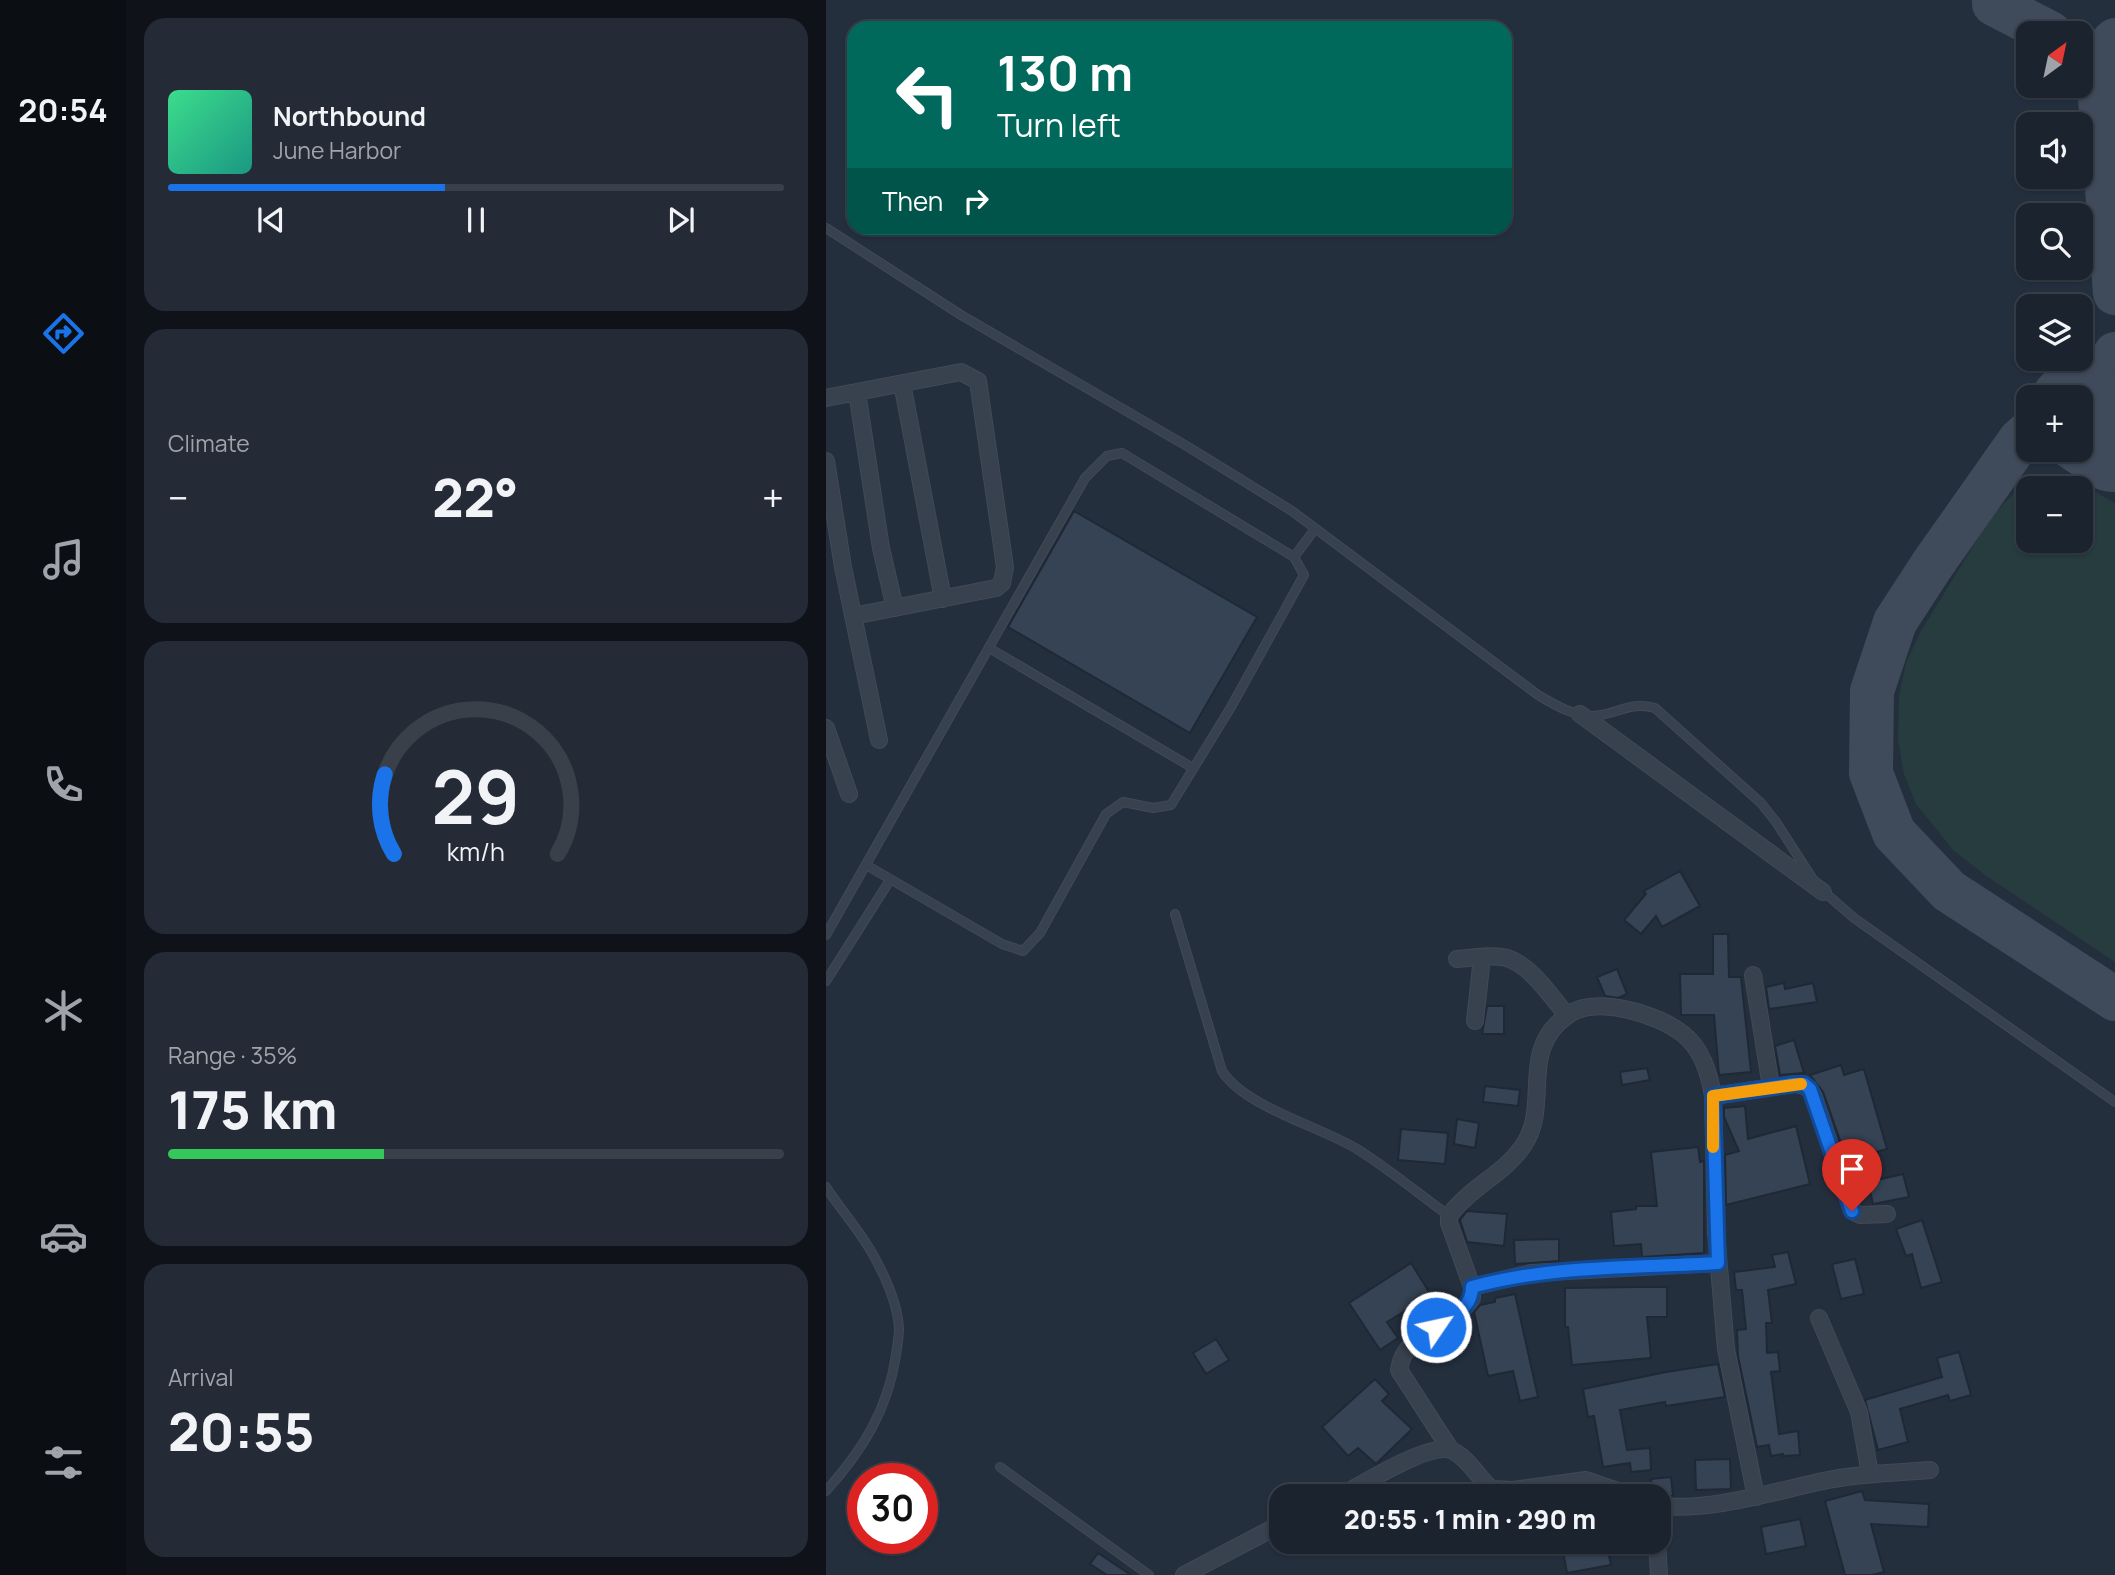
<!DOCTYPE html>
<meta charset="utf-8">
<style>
:root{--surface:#1b232e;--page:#242b36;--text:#f1f3f6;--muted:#a0a4aa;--line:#39404a;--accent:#1a73e8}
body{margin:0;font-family:Manrope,sans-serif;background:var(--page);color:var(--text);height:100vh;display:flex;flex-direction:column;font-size:26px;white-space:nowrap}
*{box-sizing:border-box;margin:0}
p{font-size:23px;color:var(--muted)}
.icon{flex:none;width:38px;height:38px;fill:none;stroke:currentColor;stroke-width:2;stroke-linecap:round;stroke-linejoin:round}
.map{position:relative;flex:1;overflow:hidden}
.drawer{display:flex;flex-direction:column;gap:18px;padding:18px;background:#0f1319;width:700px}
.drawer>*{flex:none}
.hud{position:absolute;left:21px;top:21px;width:665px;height:214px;border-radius:21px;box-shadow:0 2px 5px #0004,0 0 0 2px var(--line);background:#00695c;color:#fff;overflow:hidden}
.needle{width:46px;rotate:33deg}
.buttons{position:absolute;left:1190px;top:21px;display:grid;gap:14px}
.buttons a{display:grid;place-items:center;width:77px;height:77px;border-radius:14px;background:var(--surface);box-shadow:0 2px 5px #0004,0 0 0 2px var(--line);font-size:35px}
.speed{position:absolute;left:21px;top:1463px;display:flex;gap:14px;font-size:35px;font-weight:700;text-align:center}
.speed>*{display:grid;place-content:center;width:91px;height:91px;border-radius:50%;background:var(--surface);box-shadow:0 2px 5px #0004,0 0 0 2px var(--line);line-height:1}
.speed .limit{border:10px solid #d22;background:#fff;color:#111}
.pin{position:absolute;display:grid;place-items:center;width:60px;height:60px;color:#fff;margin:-72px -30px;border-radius:50% 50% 50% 0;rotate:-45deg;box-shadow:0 0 7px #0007}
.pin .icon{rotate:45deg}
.me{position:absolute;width:77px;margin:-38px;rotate:56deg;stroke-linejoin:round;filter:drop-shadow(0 0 5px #0008)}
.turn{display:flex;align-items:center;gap:24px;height:147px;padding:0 35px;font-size:32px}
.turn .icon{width:91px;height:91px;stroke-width:2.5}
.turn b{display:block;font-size:49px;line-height:60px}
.then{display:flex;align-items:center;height:66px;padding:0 35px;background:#0003;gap:14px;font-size:26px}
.big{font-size:52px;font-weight:800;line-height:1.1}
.drawer .widget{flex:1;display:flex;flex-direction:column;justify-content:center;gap:10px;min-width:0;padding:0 24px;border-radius:21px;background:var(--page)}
.drawer .dial{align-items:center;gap:0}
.dial svg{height:182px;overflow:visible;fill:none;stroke:var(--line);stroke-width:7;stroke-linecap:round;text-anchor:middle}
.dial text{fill:var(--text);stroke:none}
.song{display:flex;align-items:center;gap:21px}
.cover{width:84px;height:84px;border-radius:10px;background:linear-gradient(135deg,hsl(150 70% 55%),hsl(170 70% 35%))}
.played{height:7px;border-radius:4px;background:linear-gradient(90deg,var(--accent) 45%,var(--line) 45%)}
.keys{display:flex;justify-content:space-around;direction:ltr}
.heat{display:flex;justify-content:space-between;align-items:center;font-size:38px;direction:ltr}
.charge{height:10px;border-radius:5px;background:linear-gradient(90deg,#34c759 35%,var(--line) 0)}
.trip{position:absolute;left:443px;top:1484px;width:402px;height:70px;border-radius:21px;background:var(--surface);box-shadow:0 2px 5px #0004,0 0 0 2px var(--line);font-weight:800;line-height:70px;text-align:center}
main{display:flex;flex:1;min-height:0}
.tab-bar{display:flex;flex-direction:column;width:126px;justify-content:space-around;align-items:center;background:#0b0e12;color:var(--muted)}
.tab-bar .icon{width:49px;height:49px}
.tab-bar .on{color:var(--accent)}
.tab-bar b{font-size:32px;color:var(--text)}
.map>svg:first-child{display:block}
.green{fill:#263c3f;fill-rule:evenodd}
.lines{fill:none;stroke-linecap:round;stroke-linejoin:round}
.taxiway{stroke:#3f4a5a;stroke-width:44}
.runway{stroke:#3f4a5a;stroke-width:110}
.building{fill:#364354;stroke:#1f2835;stroke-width:2}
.service-casing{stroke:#414a57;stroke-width:10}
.minor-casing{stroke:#414a57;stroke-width:18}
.service{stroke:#38414e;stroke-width:8}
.minor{stroke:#38414e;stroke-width:16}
.route-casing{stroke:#114b97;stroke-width:18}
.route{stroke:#1a73e8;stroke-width:12}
.slow{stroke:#f59e0b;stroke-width:12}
</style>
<main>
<nav class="tab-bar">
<b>20:54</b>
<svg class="icon on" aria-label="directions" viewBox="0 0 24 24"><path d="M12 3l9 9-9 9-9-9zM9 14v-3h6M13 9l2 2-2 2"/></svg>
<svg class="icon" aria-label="music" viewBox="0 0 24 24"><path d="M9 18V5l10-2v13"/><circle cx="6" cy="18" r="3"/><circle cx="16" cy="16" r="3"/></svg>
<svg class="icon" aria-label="phone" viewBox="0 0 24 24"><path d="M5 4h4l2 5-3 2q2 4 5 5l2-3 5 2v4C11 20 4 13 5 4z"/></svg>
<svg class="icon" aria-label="climate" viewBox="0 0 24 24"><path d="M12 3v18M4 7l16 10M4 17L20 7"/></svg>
<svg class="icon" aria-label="car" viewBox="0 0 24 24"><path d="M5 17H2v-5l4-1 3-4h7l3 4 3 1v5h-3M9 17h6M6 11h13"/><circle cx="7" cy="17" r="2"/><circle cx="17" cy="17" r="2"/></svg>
<svg class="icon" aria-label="filters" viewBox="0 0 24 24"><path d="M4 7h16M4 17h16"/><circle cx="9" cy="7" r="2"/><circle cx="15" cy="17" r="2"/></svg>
</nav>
<section class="drawer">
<div class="widget">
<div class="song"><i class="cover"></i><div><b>Northbound</b><p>June Harbor</p></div></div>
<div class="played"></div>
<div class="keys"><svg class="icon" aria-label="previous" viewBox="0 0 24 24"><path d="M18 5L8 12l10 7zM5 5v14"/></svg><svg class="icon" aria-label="pause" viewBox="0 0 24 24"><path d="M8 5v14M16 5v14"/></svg><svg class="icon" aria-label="next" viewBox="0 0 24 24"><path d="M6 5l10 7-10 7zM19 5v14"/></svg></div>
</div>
<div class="widget"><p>Climate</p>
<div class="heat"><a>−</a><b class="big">22°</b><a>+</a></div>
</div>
<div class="widget dial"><svg viewBox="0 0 100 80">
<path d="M14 69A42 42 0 1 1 86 69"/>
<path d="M14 69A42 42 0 0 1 10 34" stroke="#1a73e8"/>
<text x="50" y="56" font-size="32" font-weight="700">29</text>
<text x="50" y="72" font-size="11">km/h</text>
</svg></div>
<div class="widget"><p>Range · 35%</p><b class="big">175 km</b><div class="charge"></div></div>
<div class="widget"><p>Arrival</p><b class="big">20:55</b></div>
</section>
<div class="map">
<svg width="1289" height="1575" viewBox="0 0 1289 1575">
<rect width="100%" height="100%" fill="#242f3e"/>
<!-- green -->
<path class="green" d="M 1218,476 L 1244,478 L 1289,503 L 1289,962 L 1159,875 L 1128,851 L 1090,804 L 1078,774 L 1072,740 L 1073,697 L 1080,663 L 1095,631 L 1165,517 L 1193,488 ZM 1202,488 L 1255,488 L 1255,541 L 1202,541 Z"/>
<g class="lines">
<!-- taxiway -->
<path class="taxiway" d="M 1168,0 L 1168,4 L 1224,33
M 1289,40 L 1271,58 L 1289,293
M 1289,354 L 1286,392 L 1289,403
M 1255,422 L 1280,431
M 1202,433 L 1194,440 L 1106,565 L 1069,622 L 1046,691 L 1045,773 L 1068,833 L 1123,891 L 1289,999"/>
<!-- runway -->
<path class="runway" d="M 1255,414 L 1289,437"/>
</g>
<!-- building -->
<path class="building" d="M 248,511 L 431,617 L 364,733 L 182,627 Z
M 854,871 L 874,906 L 836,927 L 830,916 L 815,934 L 798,920 L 820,894 L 818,891 Z
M 887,934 L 902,934 L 903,977 L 915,977 L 925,1072 L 893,1075 L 888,1015 L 855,1015 L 854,974 L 887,974 Z
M 791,969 L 801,994 L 792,998 L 779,996 L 771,977 Z
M 958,983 L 959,989 L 987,983 L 991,1002 L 943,1009 L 940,987 Z
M 661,1006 L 678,1006 L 678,1034 L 656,1034 Z
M 968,1040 L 978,1073 L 954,1075 L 949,1046 Z
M 1015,1065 L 1018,1075 L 1038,1069 L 1061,1149 L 1039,1155 L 1036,1141 L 1016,1146 L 997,1092 L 984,1075 Z
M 821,1068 L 824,1080 L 796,1085 L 794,1072 Z
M 659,1086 L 694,1090 L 692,1106 L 657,1102 Z
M 919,1106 L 922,1139 L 970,1126 L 984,1184 L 900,1205 L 899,1155 L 913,1151 L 898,1117 L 898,1108 Z
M 631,1119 L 653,1123 L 649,1148 L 628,1144 Z
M 575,1129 L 622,1133 L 619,1164 L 572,1160 Z
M 872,1147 L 874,1162 L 878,1161 L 878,1253 L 816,1257 L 815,1244 L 788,1246 L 785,1212 L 810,1209 L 810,1206 L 831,1206 L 825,1152 Z
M 1077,1174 L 1083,1197 L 1047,1204 L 1042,1182 Z
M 641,1211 L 681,1214 L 678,1246 L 641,1242 L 634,1220 Z
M 1096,1220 L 1116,1282 L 1095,1288 L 1086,1254 L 1080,1256 L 1070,1229 Z
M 733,1239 L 733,1261 L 689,1264 L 688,1240 Z
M 962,1252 L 970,1284 L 942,1290 L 946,1323 L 940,1323 L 941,1353 L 952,1352 L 954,1371 L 945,1372 L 953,1434 L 972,1431 L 974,1455 L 957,1456 L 957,1454 L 945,1456 L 943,1445 L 931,1447 L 912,1356 L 911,1330 L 920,1329 L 916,1290 L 910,1290 L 908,1272 L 949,1267 L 946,1255 Z
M 1029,1259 L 1038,1294 L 1015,1299 L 1006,1264 Z
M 585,1263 L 615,1311 L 604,1318 L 594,1302 L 561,1322 L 572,1338 L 554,1350 L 523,1303 Z
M 812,1287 L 841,1287 L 841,1317 L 821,1317 L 825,1358 L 746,1365 L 742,1327 L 739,1327 L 739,1288 Z
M 689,1294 L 712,1397 L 694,1401 L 687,1371 L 662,1376 L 648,1312 L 654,1305 L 669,1302 L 669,1298 Z
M 390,1339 L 403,1360 L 380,1374 L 367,1353 Z
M 1133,1352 L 1145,1395 L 1124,1401 L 1122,1395 L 1074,1409 L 1082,1442 L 1052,1450 L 1039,1400 L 1116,1377 L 1111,1358 Z
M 892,1364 L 899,1397 L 840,1406 L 839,1402 L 794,1410 L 801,1450 L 824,1448 L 825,1470 L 805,1472 L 804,1463 L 777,1467 L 768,1416 L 762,1417 L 757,1389 L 840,1372 Z
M 549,1379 L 563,1394 L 556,1401 L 586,1429 L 550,1464 L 532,1448 L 522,1456 L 496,1427 Z
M 904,1459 L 905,1489 L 870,1490 L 869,1460 Z
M 845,1477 L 847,1496 L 827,1496 L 825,1479 Z
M 1036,1491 L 1039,1500 L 1103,1504 L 1102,1527 L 1045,1524 L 1058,1572 L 1046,1575 L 1019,1575 L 999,1501 Z
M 974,1519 L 980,1546 L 940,1554 L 935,1527 Z
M 756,1542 L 780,1542 L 785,1565 L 741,1573 L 736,1546 Z
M 272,1553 L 305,1575 L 281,1575 L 264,1564 Z"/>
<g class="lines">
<!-- service casing -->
<g class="service-casing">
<path id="service" d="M 0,228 L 135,315 L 364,448 L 466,511 L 712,695 C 729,705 753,720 775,715 C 796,711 807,702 829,708 L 935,803 L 950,822 L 986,878
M 468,557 L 489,529
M 163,648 L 367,768
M 997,891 L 1028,918 L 1289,1102
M 349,914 L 396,1071 C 419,1107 493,1126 531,1149 C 563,1169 593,1194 623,1216
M 0,935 L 259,478 L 281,456 L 296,453 L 468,557 L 478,575 L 405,707 L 345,805 L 327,808 L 297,802 L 280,814 L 214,933 L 197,951 L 176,944 L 40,865
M 0,981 L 64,880
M 0,1187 C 17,1213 38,1235 51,1262 C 61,1281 72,1307 73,1329 C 73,1337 71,1347 70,1355 C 62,1410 36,1451 0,1491
M 174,1467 L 323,1575"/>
</g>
<!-- minor casing -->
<g class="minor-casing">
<path id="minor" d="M 76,383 L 117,599
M 31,392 L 55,548 L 69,608
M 0,398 L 135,372 L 152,381 L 179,567 L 176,583 L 170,588 L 27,616
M 0,461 L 17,567 L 53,740
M 754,714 L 997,892
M 0,728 L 23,794
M 631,959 C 647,958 665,954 681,958 C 705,965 725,997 741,1015
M 927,975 L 945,1087
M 649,1021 L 656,957
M 887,1096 L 968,1084 C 979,1085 983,1087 988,1097 L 1026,1211 L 1034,1215 L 1061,1214
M 646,1287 L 705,1273 L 892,1263
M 993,1318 L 1033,1412 L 1044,1474
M 624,1449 L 573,1370 C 578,1330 628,1328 646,1298 L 646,1287 L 623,1223 L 623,1216 C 643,1188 678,1174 697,1146 C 726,1105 691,1050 742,1015 C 770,995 832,1014 857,1034 C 876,1049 883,1073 887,1096 L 890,1232 L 900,1349 L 930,1497
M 514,1496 C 536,1485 605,1440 627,1451 C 643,1459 652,1477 665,1489 L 687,1490 L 760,1480 L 806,1496
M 833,1506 C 889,1511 948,1491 1002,1480 C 1036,1473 1070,1473 1104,1470
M 831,1542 L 833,1575
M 358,1575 L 455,1524"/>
</g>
<!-- service -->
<use href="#service" class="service"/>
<!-- minor -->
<use href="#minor" class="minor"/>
</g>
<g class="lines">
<!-- route casing -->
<g class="route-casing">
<path id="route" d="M 610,1327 C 626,1316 646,1309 646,1287 C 726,1265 810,1268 892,1263 L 887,1096 L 968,1084 L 978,1084 L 984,1089 L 1026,1211"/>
</g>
<!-- route -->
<use href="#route" class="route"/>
<!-- slow -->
<path class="slow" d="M 887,1147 L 887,1096 L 975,1084"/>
</g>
</svg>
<div class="buttons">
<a><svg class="needle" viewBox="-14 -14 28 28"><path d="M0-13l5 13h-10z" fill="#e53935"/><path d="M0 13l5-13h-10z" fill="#a0a4aa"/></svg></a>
<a><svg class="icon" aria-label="sound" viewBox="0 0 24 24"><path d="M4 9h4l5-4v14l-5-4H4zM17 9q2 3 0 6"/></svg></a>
<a><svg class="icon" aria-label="search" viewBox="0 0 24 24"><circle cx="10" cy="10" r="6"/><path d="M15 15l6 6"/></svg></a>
<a><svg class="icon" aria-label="layers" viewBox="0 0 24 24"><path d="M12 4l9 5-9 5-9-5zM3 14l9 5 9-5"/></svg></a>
<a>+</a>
<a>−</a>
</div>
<div class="speed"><div class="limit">30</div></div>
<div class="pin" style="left:1026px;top:1211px;background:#d93025"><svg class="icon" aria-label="arrive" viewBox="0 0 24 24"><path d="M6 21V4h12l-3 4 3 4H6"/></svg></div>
<svg class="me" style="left:610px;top:1327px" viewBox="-20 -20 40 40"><circle r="17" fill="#1a73e8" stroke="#fff" stroke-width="3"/><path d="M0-11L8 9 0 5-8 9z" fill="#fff"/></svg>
<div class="trip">20:55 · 1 min · 290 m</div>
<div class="hud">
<div class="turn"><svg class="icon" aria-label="left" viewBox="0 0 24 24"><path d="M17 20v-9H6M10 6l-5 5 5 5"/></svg><div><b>130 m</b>Turn left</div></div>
<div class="then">Then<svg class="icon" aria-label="right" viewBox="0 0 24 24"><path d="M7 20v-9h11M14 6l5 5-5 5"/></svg></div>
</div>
</div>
</main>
